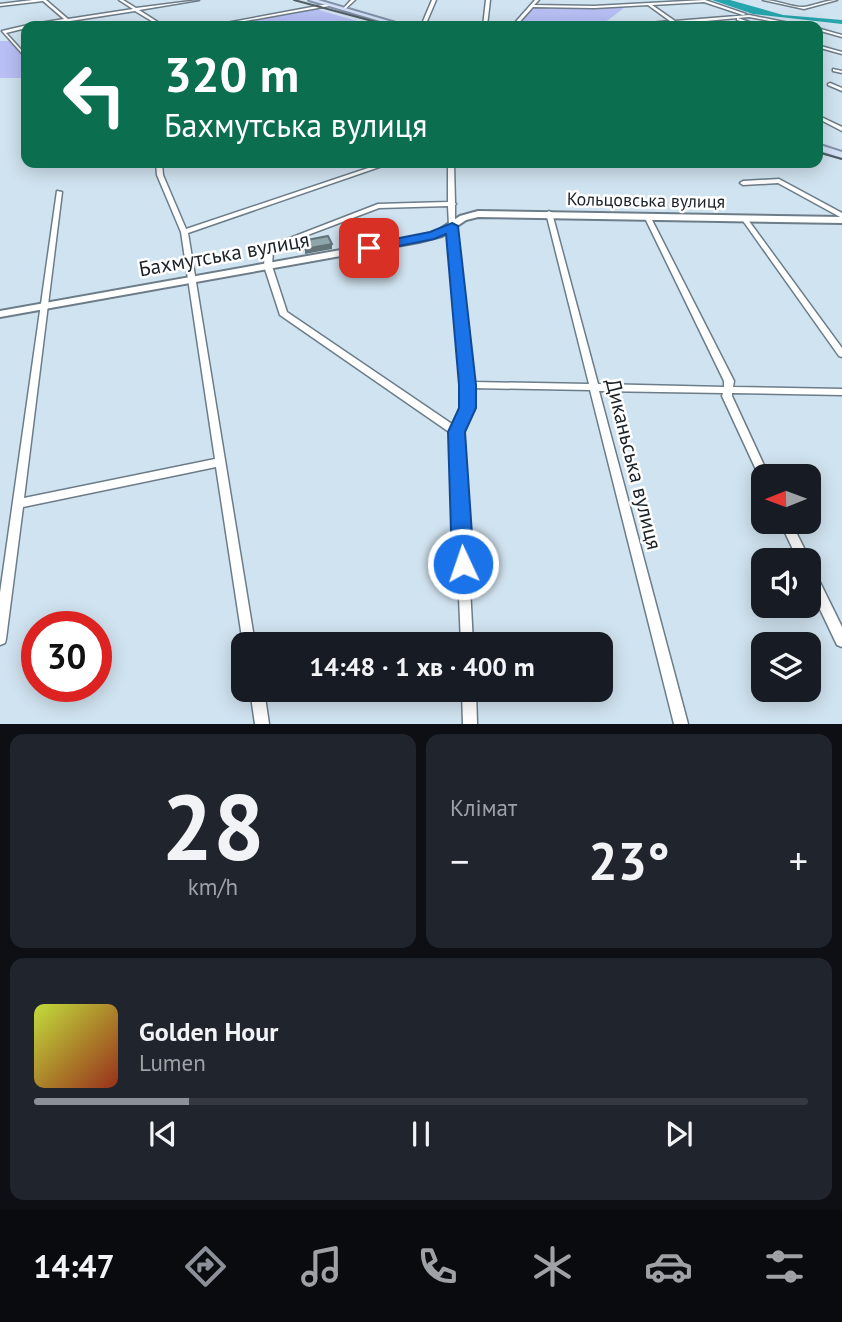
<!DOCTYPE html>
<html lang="uk">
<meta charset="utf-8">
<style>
:root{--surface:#171b24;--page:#20242c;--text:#f1f3f6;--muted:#9ea1a6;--line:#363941;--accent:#8c9099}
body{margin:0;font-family:"PT Sans",sans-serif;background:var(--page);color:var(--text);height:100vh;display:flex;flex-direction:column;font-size:26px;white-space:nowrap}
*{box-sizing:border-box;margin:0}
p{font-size:23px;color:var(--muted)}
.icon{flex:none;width:38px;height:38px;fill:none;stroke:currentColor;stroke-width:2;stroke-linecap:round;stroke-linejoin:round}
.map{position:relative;height:724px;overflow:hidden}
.side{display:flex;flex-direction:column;gap:10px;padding:10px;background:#0d0f14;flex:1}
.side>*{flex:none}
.hud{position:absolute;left:21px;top:21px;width:802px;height:147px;border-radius:14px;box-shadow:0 4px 18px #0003;background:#0b6e4f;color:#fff;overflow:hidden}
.needle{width:46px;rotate:269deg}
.buttons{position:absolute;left:751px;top:464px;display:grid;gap:14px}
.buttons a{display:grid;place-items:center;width:70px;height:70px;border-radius:14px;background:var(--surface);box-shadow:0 4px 18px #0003;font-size:35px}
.speed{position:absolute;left:21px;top:611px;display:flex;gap:14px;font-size:35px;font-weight:700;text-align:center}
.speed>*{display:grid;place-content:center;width:91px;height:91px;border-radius:50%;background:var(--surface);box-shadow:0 4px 18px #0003;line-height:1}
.speed .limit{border:10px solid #d22;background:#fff;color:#111}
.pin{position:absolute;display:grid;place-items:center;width:60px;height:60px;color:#fff;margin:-30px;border-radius:14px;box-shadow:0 4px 10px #0006}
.me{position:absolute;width:77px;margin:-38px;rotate:357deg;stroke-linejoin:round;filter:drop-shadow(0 0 5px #0008)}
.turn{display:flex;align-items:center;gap:24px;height:147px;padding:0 28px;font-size:32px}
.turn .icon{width:91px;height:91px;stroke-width:2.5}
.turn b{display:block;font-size:49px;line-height:60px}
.big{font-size:52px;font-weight:700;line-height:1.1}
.side .widget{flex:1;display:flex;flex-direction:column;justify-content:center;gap:10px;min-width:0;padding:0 24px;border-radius:14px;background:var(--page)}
.side .dial{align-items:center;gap:0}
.dial b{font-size:91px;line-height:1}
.song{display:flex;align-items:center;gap:21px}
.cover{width:84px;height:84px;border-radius:10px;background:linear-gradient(135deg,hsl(70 70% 55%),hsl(10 70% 35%))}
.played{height:7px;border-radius:4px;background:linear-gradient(90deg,var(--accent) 20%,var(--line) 20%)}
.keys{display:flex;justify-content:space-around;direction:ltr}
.heat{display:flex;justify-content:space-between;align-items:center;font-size:38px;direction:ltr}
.side .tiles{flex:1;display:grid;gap:10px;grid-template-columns:1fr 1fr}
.widget:last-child{grid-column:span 2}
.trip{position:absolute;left:231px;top:632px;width:382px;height:70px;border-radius:14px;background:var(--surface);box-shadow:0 4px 18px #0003;font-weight:700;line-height:70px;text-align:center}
.tab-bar{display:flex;height:112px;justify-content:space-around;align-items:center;background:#090b0e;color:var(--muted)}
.tab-bar .icon{width:49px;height:49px}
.tab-bar .active{color:var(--accent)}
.tab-bar b{font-size:32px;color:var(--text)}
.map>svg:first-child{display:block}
.green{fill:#b8bff4}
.water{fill:#26a5ac}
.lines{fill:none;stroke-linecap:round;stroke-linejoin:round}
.minor-casing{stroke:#6c7d89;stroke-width:3}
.tertiary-casing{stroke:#6c7d89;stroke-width:4}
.primary-casing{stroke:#8091a9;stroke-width:4}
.minor{fill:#fff;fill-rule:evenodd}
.tertiary{fill:#fff;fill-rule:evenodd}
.primary{fill:#d3e0f5;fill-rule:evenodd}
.tram{stroke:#525d64;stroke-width:2}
.shaded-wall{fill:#637478}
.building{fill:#8ea5ac;stroke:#637478;stroke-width:2}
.route{fill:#1a73e8;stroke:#114b97;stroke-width:2}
.labels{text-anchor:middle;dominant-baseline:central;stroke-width:5;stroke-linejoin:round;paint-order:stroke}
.far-street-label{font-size:18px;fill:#1c2328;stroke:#fff}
.street-label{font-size:21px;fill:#1c2328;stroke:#fff}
</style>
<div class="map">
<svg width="842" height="724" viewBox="0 0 842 724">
<rect width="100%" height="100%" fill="#d0e3f0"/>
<!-- green -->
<path class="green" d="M 536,7 L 614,7 L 624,8 L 600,26 L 517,26 L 522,17 Z
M 312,8 L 357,21 L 332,26 L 214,26 Z
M 0,41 L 9,41 L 26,59 L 26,78 L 0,78 Z"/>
<!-- water -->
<path class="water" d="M 712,0 L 730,0 L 783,15 L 842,20 L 842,24 L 753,14 Z"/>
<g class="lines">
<!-- minor casing -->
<g class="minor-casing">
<path id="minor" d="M 33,0 L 46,0 L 68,19 L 133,9 L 119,0 L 123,0 L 136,8 L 199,0 L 139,10 L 164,26 L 160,26 L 135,11 L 70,21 L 76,26 L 72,26 L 66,21 L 26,26 L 26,28 L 6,33 L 26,55 L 26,58 L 2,31 L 28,25 L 64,19 L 43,1 L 0,6 L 0,4 Z
M 351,0 L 355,0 L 344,10 L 342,10 Z
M 432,0 L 436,0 L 425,26 L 421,26 Z
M 486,0 L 490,0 L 487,26 L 483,26 Z
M 535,0 L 539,0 L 534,5 L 594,6 L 705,0 L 746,14 L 743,15 L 704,2 L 652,5 L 675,21 L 749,15 L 804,26 L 797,26 L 749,17 L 738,18 L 760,26 L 755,26 L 737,20 L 737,18 L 675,24 L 627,26 L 629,25 L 670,21 L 648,5 L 594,8 L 533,7 L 516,26 L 512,26 Z
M 763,0 C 777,0 790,7 803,7 C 814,6 825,0 837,0 L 804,9 Z
M 328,4 L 329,6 L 217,26 L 210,26 Z
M 817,28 L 842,35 L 842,37 L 817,30 Z
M 817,45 L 842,52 L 842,54 L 817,47 Z
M 833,69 L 842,71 L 842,73 L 833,71 Z
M 830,83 L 842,88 L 842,91 L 828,85 L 828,84 Z
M 817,115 L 842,127 L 842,131 L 817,118 Z
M 156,163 L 162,163 L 163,175 L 186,229 L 383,163 L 391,163 L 188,233 L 255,644 L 243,644 L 243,646 L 243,644 L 216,467 L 23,507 L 6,639 L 5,643 L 0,645 L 0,593 L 57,191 L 62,192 L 24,498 L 215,459 L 181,232 L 157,175 Z
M 448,163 L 454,163 L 455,203 L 456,204 L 455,205 L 455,226 L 472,382 L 589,384 L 546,213 L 549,211 L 552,213 L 598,384 L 724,387 L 724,381 L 644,216 L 647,214 L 650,216 L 734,381 L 733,387 L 842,389 L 842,395 L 732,393 L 732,396 L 769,476 L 763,476 L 763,480 L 760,479 L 759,476 L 722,396 L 723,393 L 599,391 L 688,724 L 674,724 L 590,390 L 473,388 L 473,408 L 462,432 L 473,644 L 461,644 L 452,434 L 280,315 L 264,266 L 265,251 L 272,245 L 378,204 L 448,202 ZM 448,206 L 449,226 L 463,385 L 463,408 L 455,426 L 287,312 L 272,266 L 273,251 L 276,247 L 379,208 Z
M 779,179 L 842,213 L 842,218 L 778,183 L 743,185 L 740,183 L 743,181 Z
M 744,216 L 746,217 L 842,348 L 842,357 L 839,356 L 741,218 Z
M 780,522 L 791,522 L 810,560 L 808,563 L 808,560 L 798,560 Z
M 808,565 L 812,566 L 842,627 L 842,647 L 837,645 L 808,584 Z
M 250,690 L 264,690 L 269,724 L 255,724 Z
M 462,690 L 476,690 L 477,724 L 463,724 Z"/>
</g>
<!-- tertiary casing -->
<g class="tertiary-casing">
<path id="tertiary" d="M 478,211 L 842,217 L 842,223 L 478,217 L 466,220 L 442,236 L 419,242 L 0,317 L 0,311 L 419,236 L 436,232 L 460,216 Z"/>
</g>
<!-- primary casing -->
<g class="primary-casing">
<path id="primary" d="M 309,0 L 318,0 L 406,26 L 397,26 Z
M 817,144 L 842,152 L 842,158 L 817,150 Z"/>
</g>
<!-- minor -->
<use href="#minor" class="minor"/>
<!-- tertiary -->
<use href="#tertiary" class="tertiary"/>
<!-- primary -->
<use href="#primary" class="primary"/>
<!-- tram -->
<path class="tram" d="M 294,0 L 391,26
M 817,152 L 842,159"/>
</g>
<!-- shaded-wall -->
<path class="shaded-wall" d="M 332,244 L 332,249 L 305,254 L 305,249 Z"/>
<!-- building -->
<path class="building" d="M 328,236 L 332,244 L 305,249 L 302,241 Z"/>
<!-- route -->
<path class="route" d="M 452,223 L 458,226 L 476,385 L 476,408 L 465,432 L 474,564 L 470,571 L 463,574 L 455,571 L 452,564 L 448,432 L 459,408 L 459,385 L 446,234 L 434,239 L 369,252 L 362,248 L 369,244 L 430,232 Z"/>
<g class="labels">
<!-- far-street labels -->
<g class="far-street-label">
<text transform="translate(646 200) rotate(1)">Кольцовська вулиця</text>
</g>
<!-- street labels -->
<g class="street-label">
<text transform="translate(224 254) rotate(-10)">Бахмутська вулиця</text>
<text transform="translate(634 464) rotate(76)">Диканьська вулиця</text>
</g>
</g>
</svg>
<div class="buttons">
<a><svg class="needle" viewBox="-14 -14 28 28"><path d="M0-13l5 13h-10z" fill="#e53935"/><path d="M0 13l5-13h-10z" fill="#9ea1a6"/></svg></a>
<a><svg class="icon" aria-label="sound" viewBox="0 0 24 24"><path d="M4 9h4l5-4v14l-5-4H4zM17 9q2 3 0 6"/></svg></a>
<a><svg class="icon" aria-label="layers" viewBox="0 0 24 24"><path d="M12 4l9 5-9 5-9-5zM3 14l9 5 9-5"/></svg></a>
</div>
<div class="speed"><div class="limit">30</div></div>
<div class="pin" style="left:369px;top:248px;background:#d93025"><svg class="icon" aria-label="arrive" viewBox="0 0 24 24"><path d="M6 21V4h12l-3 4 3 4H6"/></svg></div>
<svg class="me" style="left:463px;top:564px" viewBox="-20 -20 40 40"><circle r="17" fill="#1a73e8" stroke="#fff" stroke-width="3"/><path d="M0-11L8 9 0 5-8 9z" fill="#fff"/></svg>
<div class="trip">14:48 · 1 хв · 400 m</div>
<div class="hud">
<div class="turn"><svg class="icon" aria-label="left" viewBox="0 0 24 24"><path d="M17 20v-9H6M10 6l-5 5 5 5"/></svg><div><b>320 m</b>Бахмутська вулиця</div></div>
</div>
</div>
<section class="side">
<div class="tiles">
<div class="widget dial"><b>28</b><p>km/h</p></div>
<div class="widget"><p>Клімат</p>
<div class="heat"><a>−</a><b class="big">23°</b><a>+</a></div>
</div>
<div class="widget">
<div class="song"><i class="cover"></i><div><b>Golden Hour</b><p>Lumen</p></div></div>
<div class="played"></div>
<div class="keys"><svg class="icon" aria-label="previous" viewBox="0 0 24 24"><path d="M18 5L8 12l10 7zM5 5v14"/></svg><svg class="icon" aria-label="pause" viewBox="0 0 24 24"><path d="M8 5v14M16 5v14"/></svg><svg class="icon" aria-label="next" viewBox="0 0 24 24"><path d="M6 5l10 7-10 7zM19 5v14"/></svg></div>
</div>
</div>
</section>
<nav class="tab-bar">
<b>14:47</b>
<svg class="icon active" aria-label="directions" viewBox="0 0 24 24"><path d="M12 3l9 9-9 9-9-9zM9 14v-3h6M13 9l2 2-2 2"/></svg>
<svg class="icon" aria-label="music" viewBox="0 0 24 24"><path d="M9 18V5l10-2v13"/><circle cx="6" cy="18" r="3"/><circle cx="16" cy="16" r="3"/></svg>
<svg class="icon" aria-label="phone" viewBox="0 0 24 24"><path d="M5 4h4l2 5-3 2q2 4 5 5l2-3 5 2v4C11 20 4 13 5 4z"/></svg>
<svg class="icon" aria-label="climate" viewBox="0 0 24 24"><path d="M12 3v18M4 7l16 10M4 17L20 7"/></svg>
<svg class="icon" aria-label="car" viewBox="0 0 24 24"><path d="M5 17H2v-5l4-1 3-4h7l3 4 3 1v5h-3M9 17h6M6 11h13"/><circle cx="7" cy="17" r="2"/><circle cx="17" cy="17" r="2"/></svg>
<svg class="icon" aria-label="filters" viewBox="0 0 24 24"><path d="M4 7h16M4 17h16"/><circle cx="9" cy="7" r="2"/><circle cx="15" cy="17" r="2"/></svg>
</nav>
